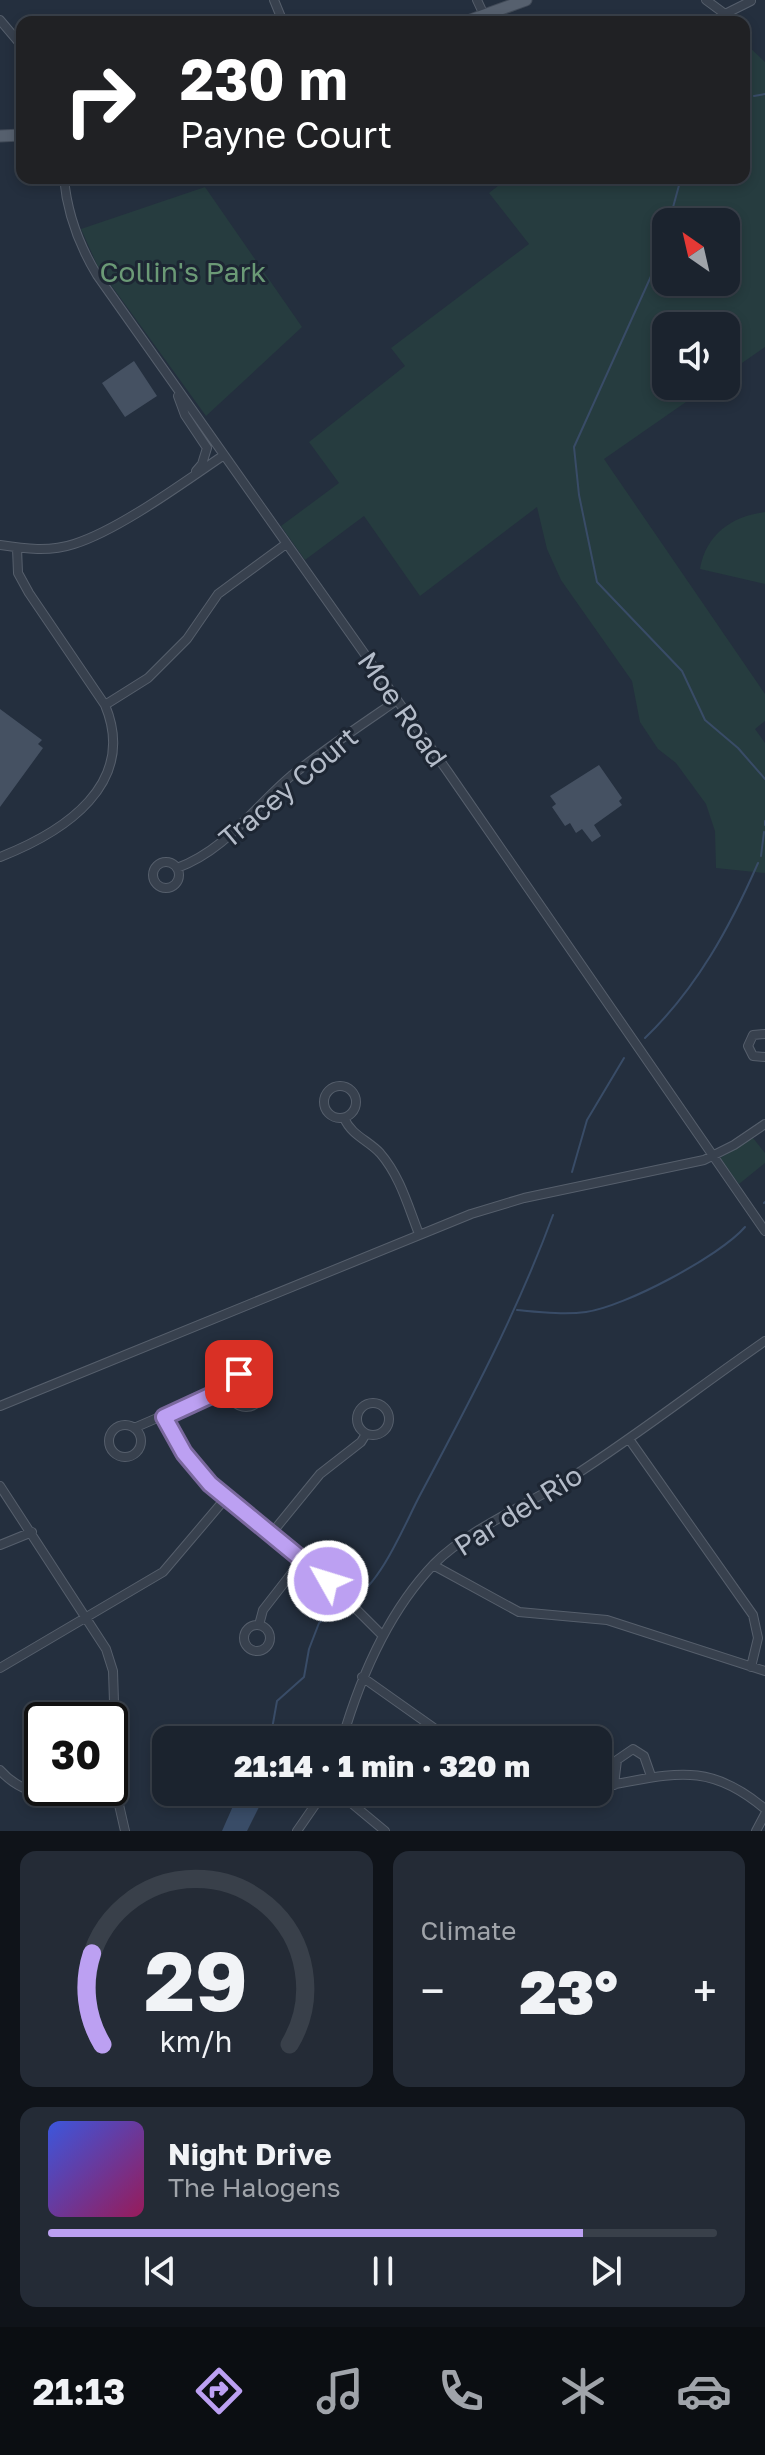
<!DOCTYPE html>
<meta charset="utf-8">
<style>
:root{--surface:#1b232e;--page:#242b36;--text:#f1f3f6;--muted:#a0a4aa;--line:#39404a;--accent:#bca0f2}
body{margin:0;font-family:"Golos Text",sans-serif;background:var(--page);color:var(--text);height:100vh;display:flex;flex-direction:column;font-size:30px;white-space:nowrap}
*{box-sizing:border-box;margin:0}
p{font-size:26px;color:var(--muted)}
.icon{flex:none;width:44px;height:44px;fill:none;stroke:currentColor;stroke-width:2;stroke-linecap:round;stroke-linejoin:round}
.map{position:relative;height:1831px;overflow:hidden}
.sheet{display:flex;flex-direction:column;gap:20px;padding:20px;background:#0f1319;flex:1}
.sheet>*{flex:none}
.top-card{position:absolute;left:16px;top:16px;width:734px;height:168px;border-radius:16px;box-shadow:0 4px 12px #0003,0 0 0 2px var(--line);background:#202124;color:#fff;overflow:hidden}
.needle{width:52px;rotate:326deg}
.buttons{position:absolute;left:652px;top:208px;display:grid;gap:16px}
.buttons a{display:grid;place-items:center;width:88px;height:88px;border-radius:16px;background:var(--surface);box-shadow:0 4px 12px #0003,0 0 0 2px var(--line);font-size:40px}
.speed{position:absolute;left:24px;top:1702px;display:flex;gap:16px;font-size:40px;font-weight:700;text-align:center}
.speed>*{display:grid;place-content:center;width:104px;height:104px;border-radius:50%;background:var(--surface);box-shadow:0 4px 12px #0003,0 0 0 2px var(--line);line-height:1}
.speed .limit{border:4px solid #111;border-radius:12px;background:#fff;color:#111}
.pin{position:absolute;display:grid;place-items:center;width:68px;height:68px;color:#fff;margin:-34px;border-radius:16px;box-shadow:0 4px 12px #0006}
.me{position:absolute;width:88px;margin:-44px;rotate:309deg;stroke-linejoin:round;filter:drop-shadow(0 0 6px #0008)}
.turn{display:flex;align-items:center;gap:28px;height:168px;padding:0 32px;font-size:36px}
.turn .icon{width:104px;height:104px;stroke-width:2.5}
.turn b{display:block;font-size:56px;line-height:68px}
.big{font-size:60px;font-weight:800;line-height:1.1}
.sheet .widget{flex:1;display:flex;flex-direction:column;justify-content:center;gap:12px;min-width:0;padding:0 28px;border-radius:16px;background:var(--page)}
.sheet .dial{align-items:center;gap:0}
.dial svg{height:208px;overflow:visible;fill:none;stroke:var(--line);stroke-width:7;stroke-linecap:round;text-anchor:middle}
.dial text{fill:var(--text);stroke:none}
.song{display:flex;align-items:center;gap:24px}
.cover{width:96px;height:96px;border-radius:12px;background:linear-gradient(135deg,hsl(230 70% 55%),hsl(330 70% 35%))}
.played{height:8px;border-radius:4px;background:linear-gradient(90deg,var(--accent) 80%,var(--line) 80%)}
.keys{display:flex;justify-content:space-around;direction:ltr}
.heat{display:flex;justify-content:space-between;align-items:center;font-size:44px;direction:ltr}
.sheet .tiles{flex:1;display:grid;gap:20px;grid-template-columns:1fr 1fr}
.widget:last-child{grid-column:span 2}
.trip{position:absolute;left:152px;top:1726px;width:460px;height:80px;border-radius:16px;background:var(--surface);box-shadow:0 4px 12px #0003,0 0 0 2px var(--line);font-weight:800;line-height:80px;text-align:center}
.dock{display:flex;height:128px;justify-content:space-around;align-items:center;background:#0b0e12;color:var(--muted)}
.dock .icon{width:56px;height:56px}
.dock .on{color:var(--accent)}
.dock b{font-size:36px;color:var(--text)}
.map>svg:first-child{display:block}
.green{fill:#263c3f;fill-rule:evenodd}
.water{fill:#394c67}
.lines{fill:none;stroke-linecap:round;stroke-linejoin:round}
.stream{stroke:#394c67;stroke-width:2}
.building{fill:#455162}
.minor-casing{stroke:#565f6c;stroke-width:10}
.major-casing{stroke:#414a57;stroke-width:13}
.minor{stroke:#38414e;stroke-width:8}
.major{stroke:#56606e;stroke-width:11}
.route-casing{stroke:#7a689d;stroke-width:20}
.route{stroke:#bca0f2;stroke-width:14}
.labels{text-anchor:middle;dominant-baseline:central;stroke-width:6;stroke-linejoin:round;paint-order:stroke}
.park-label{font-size:28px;fill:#6b9a76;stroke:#1d2633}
.street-label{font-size:28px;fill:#b4bcc9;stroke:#1d2633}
</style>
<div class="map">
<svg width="765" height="1831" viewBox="0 0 765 1831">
<rect width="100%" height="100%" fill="#242f3e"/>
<!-- green -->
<path class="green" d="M 744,42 L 765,62 L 765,347 L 726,374 L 726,326 L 666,326 L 666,386 L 709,386 L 604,459 L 765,694 L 765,721 L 755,729 L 765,743 L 765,873 L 716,868 L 715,831 L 706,804 L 676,763 L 658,749 L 640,722 L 632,681 L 561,580 L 547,549 L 537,507 L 420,596 L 364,516 L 305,560 L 281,526 L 339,483 L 309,442 L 405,366 L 391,348 L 529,244 L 489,193 L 508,178 L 744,178 ZM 666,222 L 726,222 L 726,282 L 666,282 Z
M 205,187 L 302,327 L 206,416 L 98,267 L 81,229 Z
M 765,512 L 765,584 L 700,569 C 706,534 732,516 765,512 Z
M 753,1138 L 765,1153 L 765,1163 L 739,1184 L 720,1158 Z"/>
<!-- water -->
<path class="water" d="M 248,1792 L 260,1795 L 262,1801 L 247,1831 L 222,1831 L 233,1806 Z"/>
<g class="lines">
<!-- stream -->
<path class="stream" d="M 754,96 L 765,94
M 669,222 L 681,178
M 666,234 L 661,254 L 574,447 L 579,495 L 597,582 L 682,671 L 705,720 L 738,748 L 765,779
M 765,825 L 765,821
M 761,856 L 764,832
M 645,1038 C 697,988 730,927 758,863
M 572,1172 L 587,1120 L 624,1058
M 764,1203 L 765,1202
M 517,1310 C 539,1312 564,1315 586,1312 C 624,1307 720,1256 745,1227
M 353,1599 C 381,1583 404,1526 419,1497 C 468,1405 517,1313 553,1215
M 270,1740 L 277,1701 L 304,1677 L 309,1649 L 319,1623 L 344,1605"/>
</g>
<!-- building -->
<path class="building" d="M 134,361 L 157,396 L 125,417 L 102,383 Z
M 0,709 L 42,740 L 38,744 L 43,748 L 0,807 Z
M 599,765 L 622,798 L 619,801 L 622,805 L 594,825 L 601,836 L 592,842 L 582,829 L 576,833 L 570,823 L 565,826 L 552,807 L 556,804 L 550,796 Z"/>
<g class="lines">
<!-- minor casing -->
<g class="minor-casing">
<path id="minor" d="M 274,0 L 283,22
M 477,0 L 484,15
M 706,0 L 725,14 L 751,1
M 0,20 L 22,46
M 64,178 C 67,213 79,245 97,275 L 448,772 L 765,1231
M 178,396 L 185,415 L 207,448 L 202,464 L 196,471
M 0,545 C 25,549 50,552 74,544 C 119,530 184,482 224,455
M 17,548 L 18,573 L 29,593 L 105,705 L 148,678 L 187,639 L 218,594 L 286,544
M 0,857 C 64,832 138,784 105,705
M153 875a13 13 0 1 1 26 0a13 13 0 1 1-26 0Z
M 177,868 C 226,850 253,808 291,776 C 325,749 361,725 396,701
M 765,1034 L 753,1035 L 748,1046 L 753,1056 L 765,1057
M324 1102a16 16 0 1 1 32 0a16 16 0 1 1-32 0Z
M 344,1118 C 352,1136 368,1140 380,1153 C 400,1176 408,1206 419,1234
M229 1390a17 17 0 1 1 34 0a17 17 0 1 1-34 0Z
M357 1419a16 16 0 1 1 32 0a16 16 0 1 1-32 0Z
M 0,1406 L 471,1214 L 524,1198 L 704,1160 L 734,1145 L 765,1124
M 164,1417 L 184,1453 L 210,1484 L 328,1581 L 383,1636
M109 1441a16 16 0 1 1 32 0a16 16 0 1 1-32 0Z
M 134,1428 L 229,1387
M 629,1439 L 753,1615 L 758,1638 L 751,1667
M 0,1486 L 106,1649 L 113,1671 L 117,1796 L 125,1831
M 271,1534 L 320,1474 L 361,1442 L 366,1434
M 0,1545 L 32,1532
M 433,1565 L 519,1612 L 607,1620 L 765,1671
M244 1638a13 13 0 1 1 26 0a13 13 0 1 1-26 0Z
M 259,1625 L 263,1610 L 302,1560
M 0,1668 L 163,1572 L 225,1499
M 362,1677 L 451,1740
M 342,1740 C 360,1678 388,1612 434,1564 C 467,1530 531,1503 572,1477 C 639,1434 700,1386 765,1341
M 0,1770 C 29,1804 77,1797 117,1796
M 614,1785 L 617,1760 L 633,1749 L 644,1756 L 651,1776
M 598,1787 C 669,1776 705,1758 765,1809
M 338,1792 L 385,1831
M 297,1831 L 324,1792
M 756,1831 L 765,1814"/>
</g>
<!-- major casing -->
<g class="major-casing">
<path id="major" d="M 465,22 L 526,0
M 0,136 L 22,135"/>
</g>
<!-- minor -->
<use href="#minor" class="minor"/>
<!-- major -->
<use href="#major" class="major"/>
</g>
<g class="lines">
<!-- route casing -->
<g class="route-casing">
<path id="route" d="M 239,1374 L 229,1387 L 164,1417 L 184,1453 L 210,1484 L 328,1581"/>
</g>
<!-- route -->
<use href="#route" class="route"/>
</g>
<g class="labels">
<!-- park labels -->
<g class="park-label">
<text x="183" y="271">Collin's Park</text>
</g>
<!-- street labels -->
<g class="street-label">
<text transform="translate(403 709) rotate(55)">Moe Road</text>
<text transform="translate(288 787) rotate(-40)">Tracey Court</text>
<text transform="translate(518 1510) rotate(-32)">Par del Rio</text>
</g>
</g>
</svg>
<div class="buttons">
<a><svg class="needle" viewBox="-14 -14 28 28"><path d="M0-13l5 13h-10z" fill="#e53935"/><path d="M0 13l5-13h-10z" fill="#a0a4aa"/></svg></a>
<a><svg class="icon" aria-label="sound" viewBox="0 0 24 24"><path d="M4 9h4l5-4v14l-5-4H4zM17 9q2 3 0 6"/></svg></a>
</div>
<div class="speed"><div class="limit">30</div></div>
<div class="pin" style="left:239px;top:1374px;background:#d93025"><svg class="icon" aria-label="arrive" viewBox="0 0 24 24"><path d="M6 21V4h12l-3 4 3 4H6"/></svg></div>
<svg class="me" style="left:328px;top:1581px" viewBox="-20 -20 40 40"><circle r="17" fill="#bca0f2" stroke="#fff" stroke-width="3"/><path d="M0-11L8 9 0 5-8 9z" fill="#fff"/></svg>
<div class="trip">21:14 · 1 min · 320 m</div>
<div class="top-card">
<div class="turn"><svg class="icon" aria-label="right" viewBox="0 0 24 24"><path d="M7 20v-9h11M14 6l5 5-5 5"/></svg><div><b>230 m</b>Payne Court</div></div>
</div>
</div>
<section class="sheet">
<div class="tiles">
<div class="widget dial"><svg viewBox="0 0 100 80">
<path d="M14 69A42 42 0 1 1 86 69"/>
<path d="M14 69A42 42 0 0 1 10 34" stroke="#bca0f2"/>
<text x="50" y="56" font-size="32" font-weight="700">29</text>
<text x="50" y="72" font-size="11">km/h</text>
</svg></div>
<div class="widget"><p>Climate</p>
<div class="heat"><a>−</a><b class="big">23°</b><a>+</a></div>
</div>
<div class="widget">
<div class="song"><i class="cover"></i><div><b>Night Drive</b><p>The Halogens</p></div></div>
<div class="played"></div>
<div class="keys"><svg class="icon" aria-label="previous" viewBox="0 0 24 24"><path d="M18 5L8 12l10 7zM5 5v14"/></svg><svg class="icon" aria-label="pause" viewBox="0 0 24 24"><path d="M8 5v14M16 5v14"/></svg><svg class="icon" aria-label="next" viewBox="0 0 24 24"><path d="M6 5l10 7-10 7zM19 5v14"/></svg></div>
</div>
</div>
</section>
<nav class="dock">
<b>21:13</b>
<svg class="icon on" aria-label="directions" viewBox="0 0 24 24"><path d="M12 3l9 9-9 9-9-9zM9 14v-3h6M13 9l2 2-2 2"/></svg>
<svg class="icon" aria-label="music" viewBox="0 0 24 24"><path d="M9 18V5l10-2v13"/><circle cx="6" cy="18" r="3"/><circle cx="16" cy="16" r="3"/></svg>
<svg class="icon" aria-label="phone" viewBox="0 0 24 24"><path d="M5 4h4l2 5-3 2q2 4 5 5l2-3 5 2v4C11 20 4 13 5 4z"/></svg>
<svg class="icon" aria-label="climate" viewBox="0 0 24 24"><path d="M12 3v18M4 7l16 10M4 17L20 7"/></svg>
<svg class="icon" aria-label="car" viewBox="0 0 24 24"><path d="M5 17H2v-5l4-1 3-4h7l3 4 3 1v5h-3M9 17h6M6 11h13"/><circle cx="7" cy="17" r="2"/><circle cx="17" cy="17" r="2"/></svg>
</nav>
